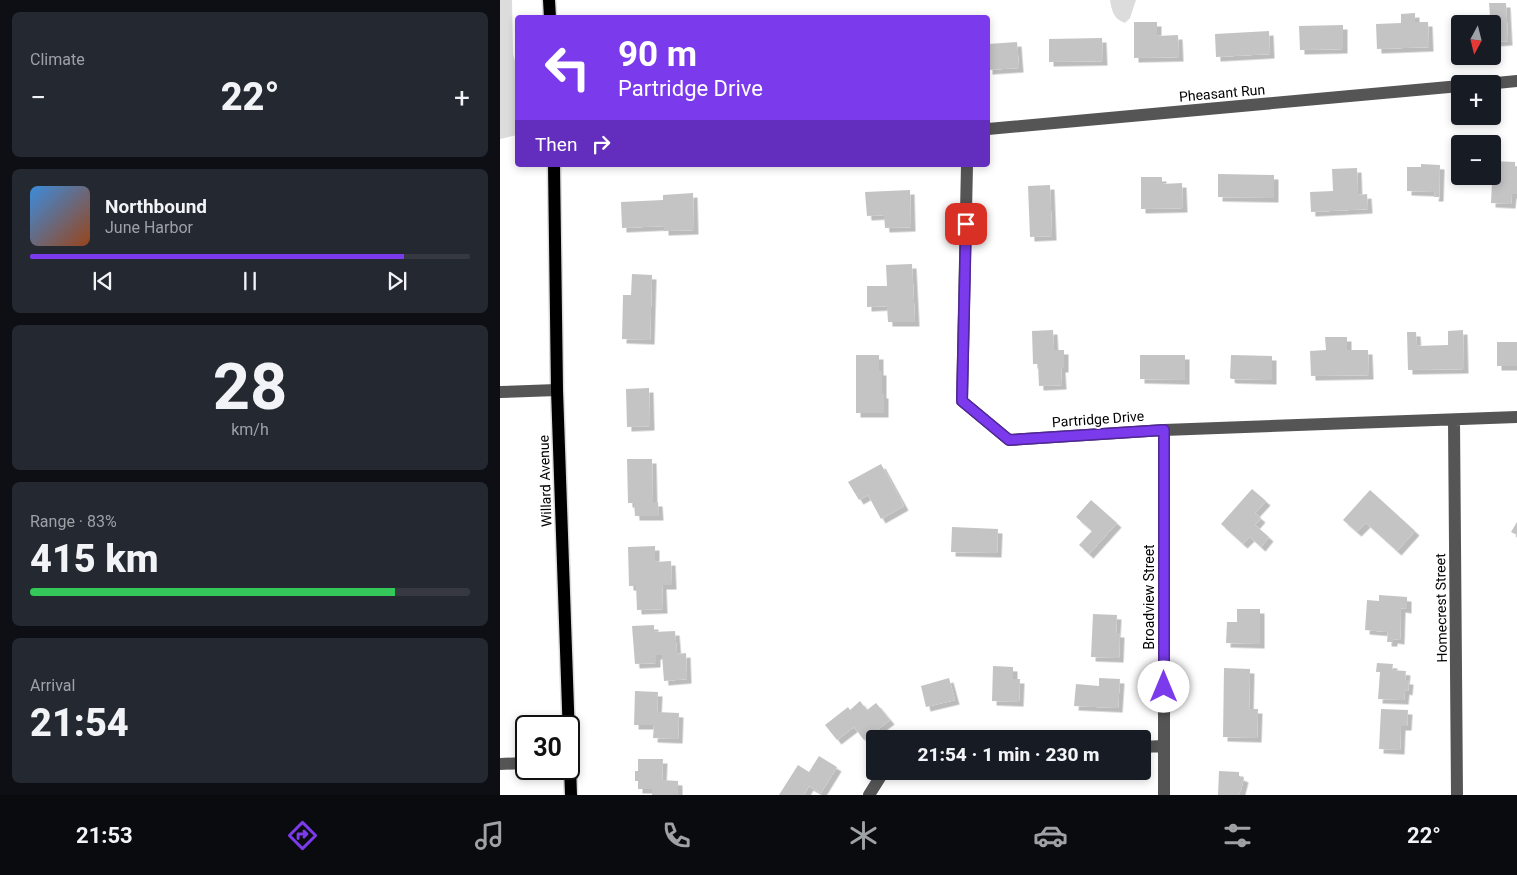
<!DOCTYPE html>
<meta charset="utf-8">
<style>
:root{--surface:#171b24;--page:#242831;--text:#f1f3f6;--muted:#9ea1a6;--line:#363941;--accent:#7c3aed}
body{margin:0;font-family:Roboto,sans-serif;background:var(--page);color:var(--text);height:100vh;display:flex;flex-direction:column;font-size:19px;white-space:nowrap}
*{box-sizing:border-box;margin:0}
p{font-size:16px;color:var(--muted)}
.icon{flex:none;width:28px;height:28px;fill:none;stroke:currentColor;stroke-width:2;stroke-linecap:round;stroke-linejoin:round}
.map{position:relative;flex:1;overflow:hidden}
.drawer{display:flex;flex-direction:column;gap:12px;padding:12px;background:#0d0f14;width:500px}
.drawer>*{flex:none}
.banner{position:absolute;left:15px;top:15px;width:475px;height:152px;border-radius:5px;box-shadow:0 2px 8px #0003;background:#7c3aed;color:#fff;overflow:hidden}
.needle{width:32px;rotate:187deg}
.tools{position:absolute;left:951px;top:15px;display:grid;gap:10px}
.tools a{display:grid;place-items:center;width:50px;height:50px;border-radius:5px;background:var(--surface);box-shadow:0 2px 8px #0003;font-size:25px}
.speed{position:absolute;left:15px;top:715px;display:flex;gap:10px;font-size:25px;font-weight:700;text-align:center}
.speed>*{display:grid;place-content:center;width:65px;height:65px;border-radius:50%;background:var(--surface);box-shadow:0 2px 8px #0003;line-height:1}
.speed .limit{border:2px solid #111;border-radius:8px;background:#fff;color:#111}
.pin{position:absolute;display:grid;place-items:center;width:42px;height:42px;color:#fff;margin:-21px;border-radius:10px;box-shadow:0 2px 8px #0006}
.me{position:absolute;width:55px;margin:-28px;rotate:0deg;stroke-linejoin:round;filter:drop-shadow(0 0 4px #0008)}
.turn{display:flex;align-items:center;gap:18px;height:105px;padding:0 20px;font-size:22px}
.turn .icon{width:65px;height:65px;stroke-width:2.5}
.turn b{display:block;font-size:35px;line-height:42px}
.then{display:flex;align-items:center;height:48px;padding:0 20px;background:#0003;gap:10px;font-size:19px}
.big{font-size:38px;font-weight:800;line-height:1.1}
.drawer .card{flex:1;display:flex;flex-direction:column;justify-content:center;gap:8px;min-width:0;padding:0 18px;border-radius:8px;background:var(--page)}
.drawer .dial{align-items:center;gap:0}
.dial b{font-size:65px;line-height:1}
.song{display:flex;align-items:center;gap:15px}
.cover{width:60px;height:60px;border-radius:8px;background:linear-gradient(135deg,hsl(210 70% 55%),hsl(20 70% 35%))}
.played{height:5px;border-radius:2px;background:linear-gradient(90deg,var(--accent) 85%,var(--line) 85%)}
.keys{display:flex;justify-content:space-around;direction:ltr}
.heat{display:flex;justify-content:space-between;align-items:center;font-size:28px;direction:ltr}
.charge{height:8px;border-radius:4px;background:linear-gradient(90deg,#34c759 83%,var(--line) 0)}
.trip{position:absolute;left:366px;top:730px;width:285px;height:50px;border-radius:5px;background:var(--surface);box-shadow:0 2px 8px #0003;font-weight:800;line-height:50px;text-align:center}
.tab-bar{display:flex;height:80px;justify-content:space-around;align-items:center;background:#090b0e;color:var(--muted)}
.tab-bar .icon{width:35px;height:35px}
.tab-bar .on{color:var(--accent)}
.tab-bar b{font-size:22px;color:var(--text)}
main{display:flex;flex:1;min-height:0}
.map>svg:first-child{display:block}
.green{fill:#dcdcdc}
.building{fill:#c4c4c4;filter:url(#shadow)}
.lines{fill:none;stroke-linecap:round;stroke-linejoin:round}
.major-casing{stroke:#dbdbdb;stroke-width:15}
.minor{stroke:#555;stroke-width:12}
.major{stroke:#000;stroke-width:12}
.route-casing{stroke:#51269a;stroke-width:12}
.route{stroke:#7c3aed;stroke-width:9}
.labels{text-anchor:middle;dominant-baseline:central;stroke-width:4;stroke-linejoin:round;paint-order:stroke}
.street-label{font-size:14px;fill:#000;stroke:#fff}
</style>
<main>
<section class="drawer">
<div class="card"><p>Climate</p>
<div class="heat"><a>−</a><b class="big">22°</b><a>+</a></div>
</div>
<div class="card">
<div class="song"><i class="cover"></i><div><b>Northbound</b><p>June Harbor</p></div></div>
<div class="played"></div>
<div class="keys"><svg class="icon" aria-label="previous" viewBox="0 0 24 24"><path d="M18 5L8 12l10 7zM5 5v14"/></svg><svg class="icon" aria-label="pause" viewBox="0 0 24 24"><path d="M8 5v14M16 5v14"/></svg><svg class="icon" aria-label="next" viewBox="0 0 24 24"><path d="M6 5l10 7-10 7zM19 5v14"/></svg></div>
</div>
<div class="card dial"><b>28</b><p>km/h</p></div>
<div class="card"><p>Range · 83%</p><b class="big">415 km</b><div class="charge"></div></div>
<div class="card"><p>Arrival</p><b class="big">21:54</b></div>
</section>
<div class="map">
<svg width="1017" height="795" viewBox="0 0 1017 795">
<defs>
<filter id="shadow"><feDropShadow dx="4.5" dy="4.5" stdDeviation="0" flood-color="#0004"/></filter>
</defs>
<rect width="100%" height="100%" fill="#fff"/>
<!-- green -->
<path class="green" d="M 0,0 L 12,0 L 13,54 L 18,71 L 17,135 L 0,139 Z
M 610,0 L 636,0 L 630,18 L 625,23 C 614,19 612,12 610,0 Z"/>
<!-- building -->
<path class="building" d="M 989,3 L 1006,3 L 1008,41 L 992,42 L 992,24 L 965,24 L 965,17 L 990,16 Z
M 915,13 L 915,22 L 928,22 L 929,47 L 877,49 L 876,24 L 901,23 L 901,14 Z
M 634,22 L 657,22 L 657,36 L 678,35 L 679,57 L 634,58 Z
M 843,25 L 843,49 L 800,50 L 799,26 Z
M 769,31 L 770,54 L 716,57 L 715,34 Z
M 602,38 L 603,61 L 549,62 L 549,39 Z
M 517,42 L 519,68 L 488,70 L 488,44 Z
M 993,161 L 1015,162 L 1015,168 L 1017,168 L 1017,194 L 1012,194 L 1011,204 L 991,203 Z
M 921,164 L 940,165 L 939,197 L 934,197 L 935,192 L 907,191 L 907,167 L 921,167 Z
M 857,168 L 858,195 L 867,194 L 868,209 L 811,212 L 810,192 L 833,191 L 832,169 Z
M 718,174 L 774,175 L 774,198 L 718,197 Z
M 641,177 L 662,177 L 662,184 L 682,183 L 683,208 L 641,209 Z
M 550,185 L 552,236 L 530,237 L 528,186 Z
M 410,190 L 411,227 L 385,228 L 384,215 L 367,216 L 365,192 Z
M 193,193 L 194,230 L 164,231 L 164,226 L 122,228 L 121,202 L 163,200 L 163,195 Z
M 412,264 L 415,322 L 388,322 L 387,306 L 367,307 L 367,286 L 387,286 L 386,265 Z
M 132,274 L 152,275 L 150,340 L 122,339 L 123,295 L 131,295 Z
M 553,330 L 554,350 L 564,350 L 564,368 L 561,368 L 562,385 L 539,386 L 538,364 L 533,364 L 532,331 Z
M 963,330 L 964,369 L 908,370 L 907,332 L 916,332 L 917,346 L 948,345 L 948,331 Z
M 825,337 L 847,337 L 847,350 L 868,350 L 869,375 L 811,376 L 810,351 L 826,350 Z
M 997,342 L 1017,342 L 1017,366 L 997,366 Z
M 356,355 L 379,355 L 379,371 L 382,371 L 382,394 L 384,394 L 384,413 L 356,413 Z
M 640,355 L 685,355 L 685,380 L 640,379 Z
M 731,355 L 772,356 L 772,380 L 732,379 L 730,378 Z
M 149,388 L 150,426 L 127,427 L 126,389 Z
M 127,459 L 152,459 L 153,502 L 158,502 L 159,516 L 135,516 L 134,503 L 128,503 Z
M 381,464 L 404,506 L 381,519 L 368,495 L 359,500 L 348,482 Z
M 752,489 L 766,501 L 755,513 L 761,518 L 755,525 L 769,537 L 761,547 L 750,537 L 743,544 L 721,524 Z
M 870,490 L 915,531 L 897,551 L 866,523 L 857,532 L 843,520 Z
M 591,500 L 617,523 L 589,554 L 579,545 L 592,531 L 576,517 Z
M 1017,522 L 1017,535 L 1011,532 Z
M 452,527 L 498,529 L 497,553 L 451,552 Z
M 155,546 L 155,562 L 171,561 L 172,585 L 162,585 L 163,609 L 137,610 L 136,586 L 129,586 L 128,547 Z
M 879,595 L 907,597 L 907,609 L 901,608 L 900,640 L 893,639 L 893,642 L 887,642 L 888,632 L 865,630 L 867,600 L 879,601 Z
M 737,609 L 760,609 L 760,644 L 726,643 L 727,622 L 737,622 Z
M 593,614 L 617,615 L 616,633 L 620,633 L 619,658 L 591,657 Z
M 154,625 L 154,632 L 175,631 L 177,654 L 186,653 L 187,679 L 164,681 L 162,655 L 156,655 L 156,663 L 135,664 L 132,626 Z
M 877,663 L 893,664 L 892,670 L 906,671 L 905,680 L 909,680 L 908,691 L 905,690 L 904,700 L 878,699 L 880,672 L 876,672 Z
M 493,666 L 513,667 L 513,679 L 520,679 L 519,702 L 492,701 Z
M 724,668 L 750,669 L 749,709 L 758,709 L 757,738 L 723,737 Z
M 449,678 L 455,700 L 426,707 L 421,686 Z
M 599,678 L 620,679 L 618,708 L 574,706 L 576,684 L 599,686 Z
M 135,691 L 158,692 L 157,712 L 179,713 L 178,739 L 153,738 L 154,725 L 134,725 Z
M 360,701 L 367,710 L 376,703 L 390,720 L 364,740 L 354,727 L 337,740 L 325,725 L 348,707 L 350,710 Z
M 881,709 L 908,710 L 907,726 L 901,726 L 900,750 L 879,749 Z
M 319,756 L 337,767 L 321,793 L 309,786 L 304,795 L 279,795 L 298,765 L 309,772 Z
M 138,759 L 163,759 L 162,780 L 178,781 L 178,795 L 152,795 L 152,789 L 138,789 L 138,781 L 135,781 L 135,771 L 138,771 Z
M 719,771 L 739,772 L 739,776 L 744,778 L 741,790 L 738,795 L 718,795 Z"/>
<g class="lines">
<!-- major casing -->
<g class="major-casing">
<path id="major" d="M 49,0 L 50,18
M 54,165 L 57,390 L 71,795"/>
</g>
<!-- minor -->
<path class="minor" d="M 986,84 L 1017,81
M 488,129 L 960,86
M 467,165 L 462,401 L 509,440 L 664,430 L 1017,417
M 0,392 L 57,390
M 954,420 L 957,795
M 642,747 L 663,746
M 0,764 L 26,763
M 369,795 L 384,771
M 664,795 L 664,430"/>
<!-- major -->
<use href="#major" class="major"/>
</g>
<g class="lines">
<!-- route casing -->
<g class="route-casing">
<path id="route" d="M 466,224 L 462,401 L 509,440 L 664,430 L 664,687"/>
</g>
<!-- route -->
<use href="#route" class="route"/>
</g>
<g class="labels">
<!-- street labels -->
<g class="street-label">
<text transform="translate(722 93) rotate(-5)">Pheasant Run</text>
<text transform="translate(598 419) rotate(-4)">Partridge Drive</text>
<text transform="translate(45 481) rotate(-92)">Willard Avenue</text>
<text transform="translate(649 597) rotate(-90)">Broadview Street</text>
<text transform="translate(941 608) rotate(-91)">Homecrest Street</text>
</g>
</g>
</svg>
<div class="tools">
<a><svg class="needle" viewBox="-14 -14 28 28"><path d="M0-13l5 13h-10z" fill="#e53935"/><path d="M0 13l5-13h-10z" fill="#9ea1a6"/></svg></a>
<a>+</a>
<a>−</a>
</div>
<div class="speed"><div class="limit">30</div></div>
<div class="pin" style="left:466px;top:224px;background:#d93025"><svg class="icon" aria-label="arrive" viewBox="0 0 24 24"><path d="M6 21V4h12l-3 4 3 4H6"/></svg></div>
<svg class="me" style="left:664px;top:687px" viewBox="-20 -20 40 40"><circle r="19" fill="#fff"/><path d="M0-13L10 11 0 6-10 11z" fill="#7c3aed"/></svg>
<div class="trip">21:54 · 1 min · 230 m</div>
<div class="banner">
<div class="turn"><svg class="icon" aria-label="left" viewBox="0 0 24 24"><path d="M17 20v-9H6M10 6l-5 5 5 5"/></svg><div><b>90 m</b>Partridge Drive</div></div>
<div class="then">Then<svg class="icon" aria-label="right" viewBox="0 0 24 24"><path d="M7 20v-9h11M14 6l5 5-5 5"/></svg></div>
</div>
</div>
</main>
<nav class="tab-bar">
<b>21:53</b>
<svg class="icon on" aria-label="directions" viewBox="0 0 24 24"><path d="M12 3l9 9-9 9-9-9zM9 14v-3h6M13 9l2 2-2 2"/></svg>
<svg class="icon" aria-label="music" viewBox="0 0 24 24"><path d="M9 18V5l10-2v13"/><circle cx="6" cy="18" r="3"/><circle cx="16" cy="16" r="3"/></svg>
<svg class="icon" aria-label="phone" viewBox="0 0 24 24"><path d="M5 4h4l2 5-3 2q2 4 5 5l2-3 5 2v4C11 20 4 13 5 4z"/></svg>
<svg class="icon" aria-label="climate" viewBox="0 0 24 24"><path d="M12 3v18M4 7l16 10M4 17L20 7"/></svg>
<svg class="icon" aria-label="car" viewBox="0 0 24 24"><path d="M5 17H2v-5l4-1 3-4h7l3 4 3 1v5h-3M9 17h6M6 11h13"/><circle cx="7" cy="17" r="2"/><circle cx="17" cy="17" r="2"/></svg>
<svg class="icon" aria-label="filters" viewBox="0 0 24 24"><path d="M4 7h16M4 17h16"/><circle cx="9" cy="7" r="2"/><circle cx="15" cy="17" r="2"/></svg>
<b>22°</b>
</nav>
